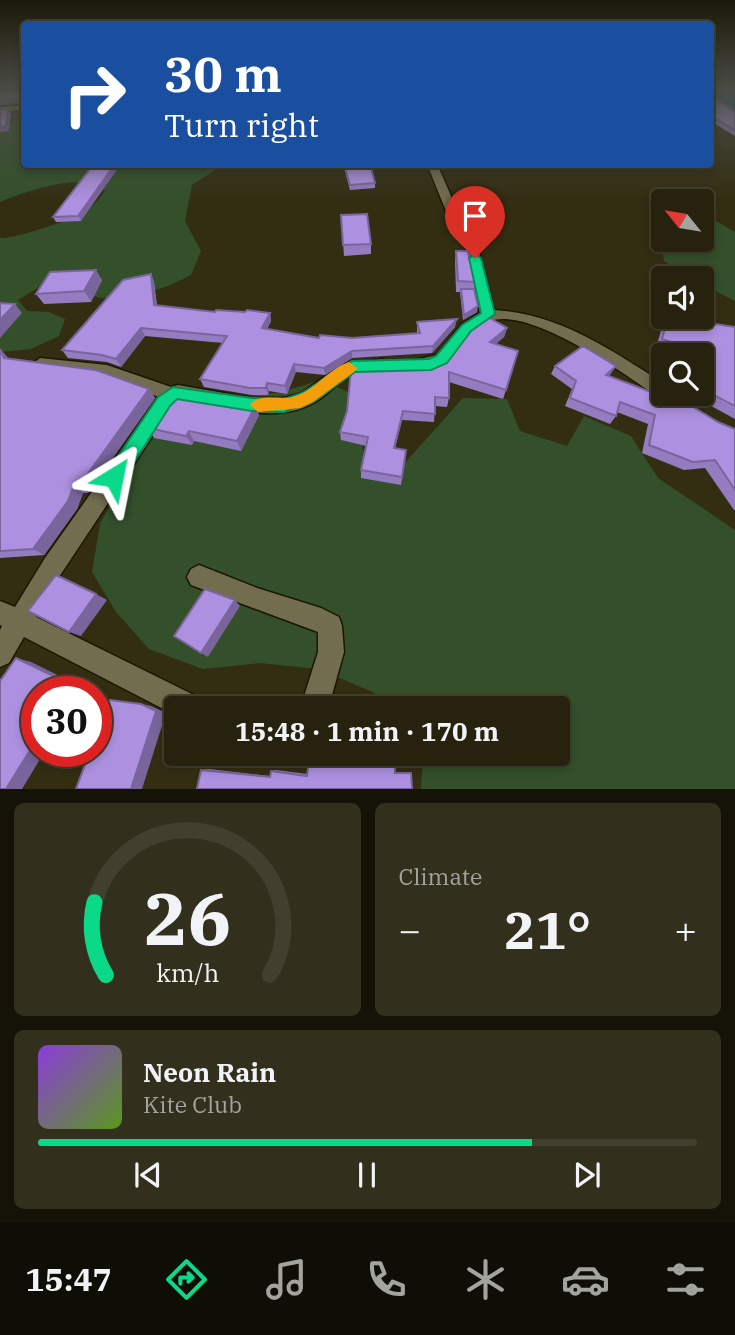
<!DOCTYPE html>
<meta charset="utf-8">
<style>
:root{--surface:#26220e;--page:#322f1c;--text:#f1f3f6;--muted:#a4a49e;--line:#423f2e;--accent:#0bd98a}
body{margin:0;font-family:"IBM Plex Serif",serif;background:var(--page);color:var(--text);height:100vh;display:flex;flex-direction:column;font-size:26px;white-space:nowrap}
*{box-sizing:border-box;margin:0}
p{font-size:23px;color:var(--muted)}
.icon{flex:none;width:38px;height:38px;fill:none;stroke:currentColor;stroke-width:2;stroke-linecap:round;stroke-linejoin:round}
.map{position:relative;height:789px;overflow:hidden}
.panel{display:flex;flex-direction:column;gap:14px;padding:14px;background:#151308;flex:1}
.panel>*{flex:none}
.top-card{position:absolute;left:21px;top:21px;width:693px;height:147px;border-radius:7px;box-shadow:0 4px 10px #0003,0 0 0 2px var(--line);background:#1a4fa0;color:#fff;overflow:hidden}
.needle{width:46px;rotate:300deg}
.tools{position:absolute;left:651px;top:189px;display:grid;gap:14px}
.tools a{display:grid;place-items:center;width:63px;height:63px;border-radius:7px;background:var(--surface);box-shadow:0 4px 10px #0003,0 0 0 2px var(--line);font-size:35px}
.speed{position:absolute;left:21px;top:676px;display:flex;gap:14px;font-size:35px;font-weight:700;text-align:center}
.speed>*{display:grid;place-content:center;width:91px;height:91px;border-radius:50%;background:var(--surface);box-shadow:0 4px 10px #0003,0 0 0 2px var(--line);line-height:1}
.speed .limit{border:10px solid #d22;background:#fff;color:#111}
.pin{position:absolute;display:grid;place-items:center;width:60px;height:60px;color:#fff;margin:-72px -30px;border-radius:50% 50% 50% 0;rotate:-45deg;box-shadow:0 0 7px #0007}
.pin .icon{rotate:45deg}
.me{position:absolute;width:77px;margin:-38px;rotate:35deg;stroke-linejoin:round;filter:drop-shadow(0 0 5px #0008)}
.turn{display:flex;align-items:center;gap:24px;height:147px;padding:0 28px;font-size:32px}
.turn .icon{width:91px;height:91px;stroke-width:2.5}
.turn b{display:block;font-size:49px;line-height:60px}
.big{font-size:52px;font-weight:800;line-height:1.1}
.panel .tile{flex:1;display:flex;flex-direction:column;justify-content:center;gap:10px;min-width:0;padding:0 24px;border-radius:10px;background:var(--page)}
.panel .dial{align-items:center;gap:0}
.dial svg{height:182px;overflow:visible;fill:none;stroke:var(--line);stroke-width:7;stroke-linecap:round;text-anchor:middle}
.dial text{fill:var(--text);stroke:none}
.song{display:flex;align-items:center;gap:21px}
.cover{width:84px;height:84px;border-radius:10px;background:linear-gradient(135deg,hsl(270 70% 55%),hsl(90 70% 35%))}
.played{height:7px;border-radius:4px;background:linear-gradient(90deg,var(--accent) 75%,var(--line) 75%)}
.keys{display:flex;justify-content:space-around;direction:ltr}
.heat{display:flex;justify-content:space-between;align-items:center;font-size:38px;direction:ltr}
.panel .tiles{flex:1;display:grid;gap:14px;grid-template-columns:1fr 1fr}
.tile:last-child{grid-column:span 2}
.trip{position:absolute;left:164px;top:696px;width:406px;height:70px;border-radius:7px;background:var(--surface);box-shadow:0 4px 10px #0003,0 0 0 2px var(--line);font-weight:800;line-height:70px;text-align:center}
.dock{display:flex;height:112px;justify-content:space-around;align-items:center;background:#0f0e06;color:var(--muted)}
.dock .icon{width:49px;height:49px}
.dock .active{color:var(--accent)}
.dock b{font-size:32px;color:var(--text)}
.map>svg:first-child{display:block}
.green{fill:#33502a}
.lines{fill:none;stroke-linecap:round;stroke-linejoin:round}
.river{fill:#0077a8;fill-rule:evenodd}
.street-casing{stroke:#1b1600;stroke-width:3}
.street{fill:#726d4f;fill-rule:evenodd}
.wall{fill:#957cc0}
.shaded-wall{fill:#79659c}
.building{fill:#ad90df;stroke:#79659c;stroke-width:2}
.route{fill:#0bd98a;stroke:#078d5a;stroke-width:2}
.slow{fill:#f59e0b}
</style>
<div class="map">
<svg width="735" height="789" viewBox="0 0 735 789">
<rect width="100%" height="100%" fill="#332e12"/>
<!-- green -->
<path class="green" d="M 0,103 L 24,104 L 24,164 L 223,165 L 192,185 L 185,221 L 201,251 L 191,275 C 164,289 124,304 93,296 C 84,293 73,283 65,278 L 39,287 L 18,300 L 27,311 L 49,312 L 65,319 L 59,336 L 31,349 L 0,352 L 0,238 C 12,240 74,219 85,211 C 93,206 99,199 105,191 C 85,170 24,192 0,202 L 0,131 L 22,115 L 17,111 L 0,112 Z
M 702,218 L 711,218 L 735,232 L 735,301 L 702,284 L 702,278 L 692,278 L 664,261 L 661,245 L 663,238 L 702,240 Z
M 321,380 L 357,396 L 359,432 L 365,457 L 404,464 L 463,398 L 507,399 L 520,431 L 567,446 L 584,416 L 631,436 L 658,478 L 735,530 L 735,789 L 421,789 L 423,754 L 558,754 L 558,709 L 392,709 L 373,692 L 318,669 L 260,663 L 203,669 L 149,649 L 116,612 L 92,572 L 100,524 L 151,429 L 153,437 L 189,404 L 281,392 Z"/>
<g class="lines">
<!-- river -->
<path class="river" d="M 735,89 L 733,103 L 735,118 L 714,110 L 711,106 L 719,94 Z"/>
<!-- street casing -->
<g class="street-casing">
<path id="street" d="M 24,105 L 24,109 L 0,113 L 0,107 Z
M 427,164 L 437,164 L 466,230 L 477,244 L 494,310 C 560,314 609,349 663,383 L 663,394 L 670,394 L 669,396 L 657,396 C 624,374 527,304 488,322 C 470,330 460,349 448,364 L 421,370 L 415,368 L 413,364 L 415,360 L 437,355 L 462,324 L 480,313 L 465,245 L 454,231 Z
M 40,358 L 107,365 L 171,387 L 178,385 L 252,398 L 284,398 L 302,393 L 341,365 L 382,359 L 390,365 C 382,377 362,370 350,376 C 337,382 328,395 315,402 C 274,427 221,403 177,399 L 61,574 L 36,617 L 202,699 L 206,709 L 177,709 L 177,716 L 24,637 L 9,663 L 0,667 L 0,630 L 2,626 L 0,625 L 0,601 L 15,607 L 45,558 L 159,397 L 104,377 L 34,368 L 32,364 Z
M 199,565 L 257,588 L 321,608 L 339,617 L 342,626 L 344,652 L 328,709 L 300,709 L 318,652 L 318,632 L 191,585 L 187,577 L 191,569 Z"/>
</g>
<!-- street -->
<use href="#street" class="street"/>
</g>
<!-- wall -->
<path class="wall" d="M 710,94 L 735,112 L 735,136 L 710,121 Z
M 94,164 L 81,221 L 56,222 L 53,217 Z
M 343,164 L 370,164 L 375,183 L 375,188 L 350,190 Z
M 341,215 L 371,244 L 371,254 L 344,256 Z
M 456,251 L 475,282 L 474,289 L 477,312 L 463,320 L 460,292 L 456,292 L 455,261 Z
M 151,274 L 154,282 L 157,305 L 215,312 L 270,313 L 271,321 L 267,329 L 319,338 L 352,338 L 417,333 L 417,322 L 455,327 L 432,353 L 352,358 L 325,375 L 296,372 L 287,394 L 269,391 L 268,395 L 252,395 L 204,387 L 200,379 L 223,343 L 145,336 L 121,367 L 107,362 L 68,358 L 62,350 Z
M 102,280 L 91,302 L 44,304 L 36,294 Z
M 665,317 L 690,317 L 715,324 L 735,327 L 735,419 L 691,395 L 691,394 L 702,394 L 702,355 L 677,355 L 656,348 L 664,320 Z
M 507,328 L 504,337 L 495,344 L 506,390 L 503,399 L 449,382 L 449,398 L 447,407 L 435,406 L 434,422 L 402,420 L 395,448 L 406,450 L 401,485 L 361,478 L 361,470 L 366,446 L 341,440 L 340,432 L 347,411 Z
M 0,349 L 9,359 L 149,389 L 155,398 L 88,493 L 83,493 L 77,509 L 44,555 L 0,558 Z
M 555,366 L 610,375 L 609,376 L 735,429 L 735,510 L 734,510 L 705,468 L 684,470 L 642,453 L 648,424 L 617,412 L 616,416 L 610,424 L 565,406 L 572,389 L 551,374 Z
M 259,415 L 241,451 L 194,441 L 192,445 L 154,438 L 148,428 Z
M 209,769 L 270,776 L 271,771 L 276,770 L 307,774 L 395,772 L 411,773 L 197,789 L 201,770 Z"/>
<!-- shaded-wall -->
<path class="shaded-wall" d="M 21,98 L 24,102 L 0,105 L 0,100 Z
M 8,109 L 11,114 L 9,131 L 0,132 L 0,127 Z
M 115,164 L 121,164 L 81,221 L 78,216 Z
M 96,270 L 102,280 L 91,302 L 84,291 Z
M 151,274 L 154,282 L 157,313 L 154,305 Z
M 15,304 L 22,313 L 0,338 L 0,320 Z
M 478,306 L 477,312 L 463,320 L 464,315 Z
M 270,313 L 271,321 L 264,336 L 262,328 Z
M 457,319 L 455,327 L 432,353 L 433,346 Z
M 141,328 L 145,336 L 121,367 L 116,359 Z
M 507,328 L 504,337 L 487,352 L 490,342 Z
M 1,350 L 9,359 L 4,358 Z
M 352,351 L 352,358 L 325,375 L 324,368 Z
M 294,364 L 296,372 L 287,394 L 285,386 Z
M 616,366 L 610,375 L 600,383 L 606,375 Z
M 267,383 L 269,391 L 268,395 L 266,388 Z
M 149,389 L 155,398 L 88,493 L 79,486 Z
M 256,405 L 259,415 L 241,451 L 237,441 Z
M 403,411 L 402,420 L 393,456 L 394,448 Z
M 189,431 L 194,441 L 192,445 L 186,436 Z
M 74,485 L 83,493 L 77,509 L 44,555 L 33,549 Z
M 96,594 L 107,600 L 81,636 L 69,632 Z
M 235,600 L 240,606 L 208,657 L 201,653 Z
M 16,658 L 31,662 L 88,690 L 87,691 L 73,691 Z
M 141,704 L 151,706 L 166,713 L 142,789 L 131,789 Z
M 37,739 L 37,751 L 45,751 L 22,789 L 6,789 Z"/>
<!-- building -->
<path class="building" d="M 0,89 L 24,89 L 24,104 L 21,98 L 0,100 Z
M 710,94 L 735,112 L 735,130 L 710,115 Z
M 8,109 L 6,126 L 0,127 L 0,110 Z
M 94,164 L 115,164 L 78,216 L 53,217 Z
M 344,164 L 370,164 L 375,183 L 350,185 Z
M 367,214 L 371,244 L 343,245 L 341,215 Z
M 456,251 L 468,251 L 475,282 L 458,281 Z
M 96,270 L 84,291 L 36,294 L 50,272 Z
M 151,274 L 154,305 L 215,312 L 216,310 L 245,312 L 247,310 L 270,313 L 262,328 L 319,338 L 320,335 L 352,338 L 420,333 L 417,322 L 457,319 L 433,346 L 352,351 L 324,368 L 294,364 L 285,386 L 267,383 L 266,388 L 250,388 L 200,379 L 227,336 L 141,328 L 116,359 L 102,355 L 62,350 L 123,280 Z
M 461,289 L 474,289 L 478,306 L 464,315 Z
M 0,303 L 15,304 L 0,320 Z
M 488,317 L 507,328 L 490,342 L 518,351 L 506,390 L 449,372 L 449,398 L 435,397 L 435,414 L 403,411 L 394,448 L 406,450 L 402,477 L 361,470 L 368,437 L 340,432 L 347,411 L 351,370 L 357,366 L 445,359 L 473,328 Z
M 668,317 L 690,317 L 715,324 L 735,327 L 735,406 L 702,389 L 702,369 L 705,353 L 662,339 Z
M 583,346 L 616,366 L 606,375 L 659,395 L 663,391 L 663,394 L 672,394 L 718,422 L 735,429 L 735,490 L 715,460 L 693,462 L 649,445 L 655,415 L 620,402 L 616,416 L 570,398 L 576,381 L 555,366 Z
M 0,349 L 4,358 L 96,370 L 149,389 L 79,486 L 74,485 L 68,501 L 33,549 L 0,551 Z
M 173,392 L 256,405 L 237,441 L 189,431 L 186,436 L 148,428 Z
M 56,575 L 96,594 L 69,632 L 28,611 Z
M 205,589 L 235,600 L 201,653 L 174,636 Z
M 16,658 L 76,687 L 73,691 L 37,691 L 37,739 L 6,789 L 0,789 L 0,681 Z
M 110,700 L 141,704 L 156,711 L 131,789 L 76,789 L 90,751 L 96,751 L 96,735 Z
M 310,754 L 394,754 L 395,773 L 411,773 L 412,789 L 197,789 L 201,770 L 270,777 L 271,771 L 307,776 Z"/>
<!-- sky -->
<linearGradient id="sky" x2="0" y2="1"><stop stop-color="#1c190a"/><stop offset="0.45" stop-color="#4a4c44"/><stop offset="1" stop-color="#4a4c44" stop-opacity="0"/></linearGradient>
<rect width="735" height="200" fill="url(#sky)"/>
<!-- route -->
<path class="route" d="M 475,254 L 481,258 L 495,314 L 471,331 L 447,363 L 431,370 L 355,372 L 313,402 L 284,412 L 252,411 L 177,399 L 170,406 L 121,483 L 114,485 L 108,483 L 105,477 L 108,471 L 158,397 L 173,387 L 252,398 L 284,399 L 302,393 L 352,361 L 429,359 L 436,356 L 462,325 L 481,313 L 469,258 Z"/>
<!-- slow -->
<path class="slow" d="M 349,362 L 357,368 L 354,372 L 313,402 L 300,408 L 258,412 L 250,405 C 258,393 279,400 292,397 C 314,392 328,369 349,362 Z"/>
</svg>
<div class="tools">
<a><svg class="needle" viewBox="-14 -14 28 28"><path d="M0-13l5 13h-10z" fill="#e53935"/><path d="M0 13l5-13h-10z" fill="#a4a49e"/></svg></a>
<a><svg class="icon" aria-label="sound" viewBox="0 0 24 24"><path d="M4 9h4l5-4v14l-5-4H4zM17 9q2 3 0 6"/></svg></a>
<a><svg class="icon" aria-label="search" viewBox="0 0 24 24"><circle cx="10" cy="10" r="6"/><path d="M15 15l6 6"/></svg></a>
</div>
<div class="speed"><div class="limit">30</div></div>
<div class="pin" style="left:475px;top:258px;background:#d93025"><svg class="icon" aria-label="arrive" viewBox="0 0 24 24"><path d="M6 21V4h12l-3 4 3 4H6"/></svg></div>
<svg class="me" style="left:114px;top:477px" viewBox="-20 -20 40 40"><path d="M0-17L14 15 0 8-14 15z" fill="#0bd98a" stroke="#fff" stroke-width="4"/></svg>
<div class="trip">15:48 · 1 min · 170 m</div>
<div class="top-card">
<div class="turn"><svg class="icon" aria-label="right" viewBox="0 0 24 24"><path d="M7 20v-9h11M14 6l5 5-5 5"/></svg><div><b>30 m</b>Turn right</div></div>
</div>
</div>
<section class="panel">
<div class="tiles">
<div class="tile dial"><svg viewBox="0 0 100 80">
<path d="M14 69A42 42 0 1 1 86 69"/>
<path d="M14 69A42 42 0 0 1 9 37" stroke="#0bd98a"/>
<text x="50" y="56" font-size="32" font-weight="700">26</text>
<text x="50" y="72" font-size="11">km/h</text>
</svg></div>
<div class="tile"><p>Climate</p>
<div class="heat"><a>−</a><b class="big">21°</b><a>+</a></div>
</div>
<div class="tile">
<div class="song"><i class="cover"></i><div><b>Neon Rain</b><p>Kite Club</p></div></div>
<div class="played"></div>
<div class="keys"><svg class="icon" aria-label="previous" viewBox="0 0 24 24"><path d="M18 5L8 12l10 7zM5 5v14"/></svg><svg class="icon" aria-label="pause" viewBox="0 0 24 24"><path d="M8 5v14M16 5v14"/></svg><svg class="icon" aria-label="next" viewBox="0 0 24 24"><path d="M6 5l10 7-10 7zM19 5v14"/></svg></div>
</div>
</div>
</section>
<nav class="dock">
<b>15:47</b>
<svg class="icon active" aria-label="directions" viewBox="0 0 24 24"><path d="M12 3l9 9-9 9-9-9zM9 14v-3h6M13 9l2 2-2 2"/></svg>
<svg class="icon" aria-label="music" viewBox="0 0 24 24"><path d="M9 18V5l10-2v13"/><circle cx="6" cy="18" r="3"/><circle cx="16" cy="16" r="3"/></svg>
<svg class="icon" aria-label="phone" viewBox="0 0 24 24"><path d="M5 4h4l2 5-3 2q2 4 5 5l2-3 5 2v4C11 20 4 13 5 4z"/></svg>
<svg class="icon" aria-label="climate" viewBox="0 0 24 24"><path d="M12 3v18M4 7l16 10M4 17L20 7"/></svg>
<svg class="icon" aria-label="car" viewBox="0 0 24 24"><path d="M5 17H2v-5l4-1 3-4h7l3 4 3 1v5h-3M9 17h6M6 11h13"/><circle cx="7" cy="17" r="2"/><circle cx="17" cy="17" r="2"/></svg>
<svg class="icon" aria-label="filters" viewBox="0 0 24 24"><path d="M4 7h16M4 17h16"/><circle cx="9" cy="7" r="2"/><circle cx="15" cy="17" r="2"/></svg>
</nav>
